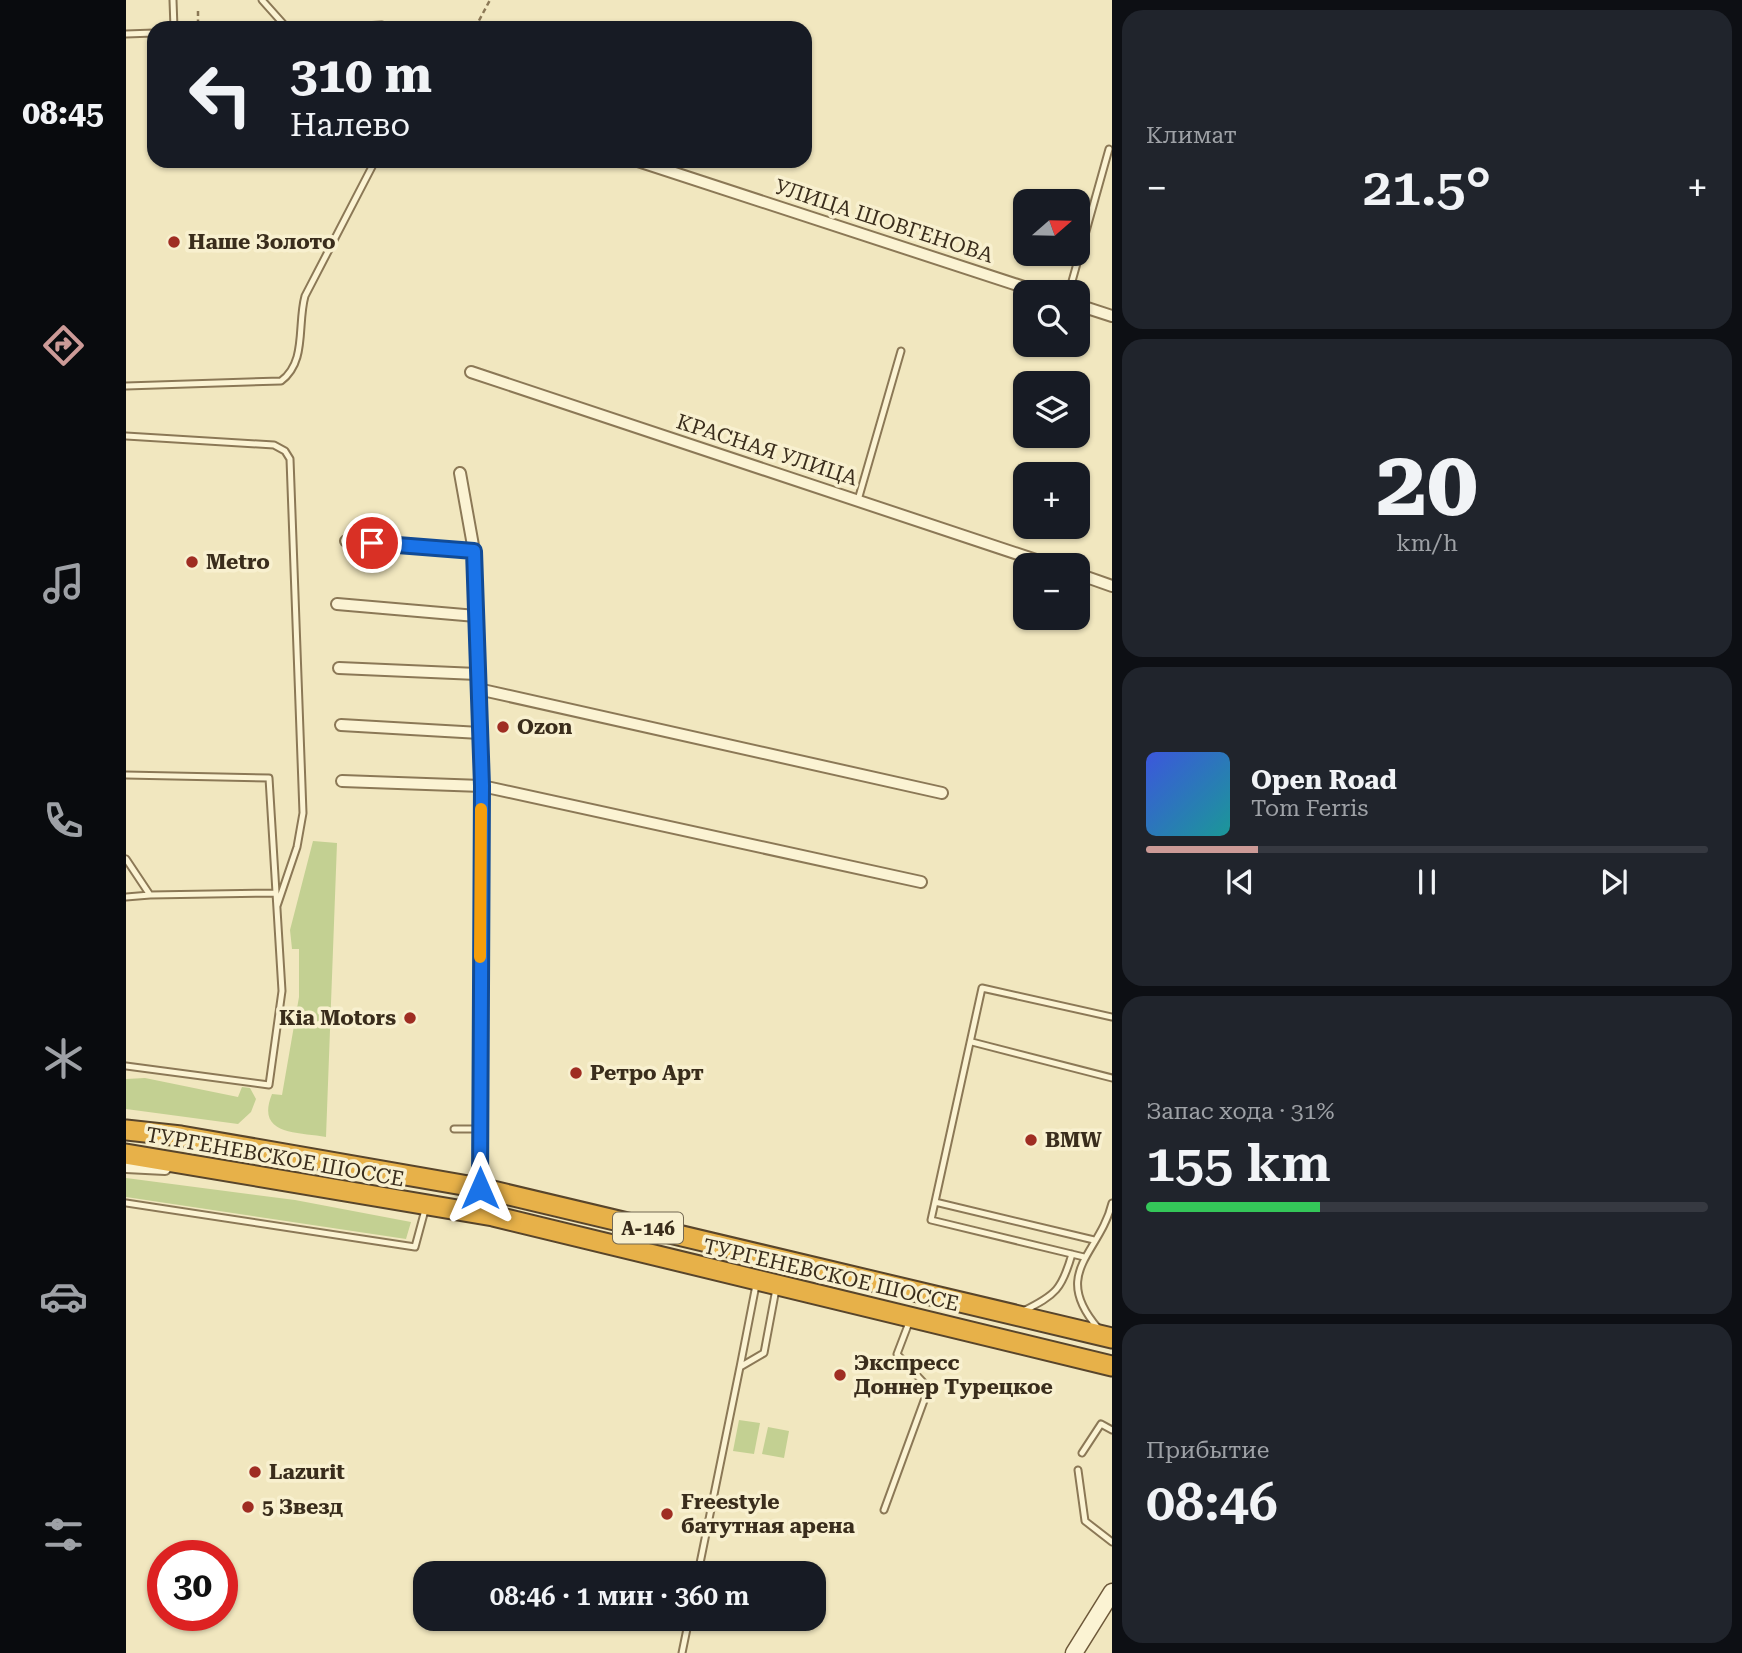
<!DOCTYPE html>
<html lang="ru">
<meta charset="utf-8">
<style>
:root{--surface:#171b24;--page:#20242c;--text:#f1f3f6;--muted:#9ea1a6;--line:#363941;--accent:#cc9a97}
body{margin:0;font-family:"Roboto Serif",serif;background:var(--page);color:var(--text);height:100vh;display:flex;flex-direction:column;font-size:26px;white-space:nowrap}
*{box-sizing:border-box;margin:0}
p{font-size:23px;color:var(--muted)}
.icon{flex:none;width:38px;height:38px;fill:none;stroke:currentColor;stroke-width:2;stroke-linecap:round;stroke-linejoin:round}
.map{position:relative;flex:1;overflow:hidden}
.drawer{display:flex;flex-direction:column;gap:10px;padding:10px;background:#0d0f14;width:630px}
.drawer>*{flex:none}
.hud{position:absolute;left:21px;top:21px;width:665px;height:147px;border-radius:21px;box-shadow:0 2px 5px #0004;background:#171b24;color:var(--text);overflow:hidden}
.needle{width:46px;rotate:70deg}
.buttons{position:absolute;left:887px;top:189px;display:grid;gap:14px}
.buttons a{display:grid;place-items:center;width:77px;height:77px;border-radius:14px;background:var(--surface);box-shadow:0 2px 5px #0004;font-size:35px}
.speed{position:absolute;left:21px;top:1540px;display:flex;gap:14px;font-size:35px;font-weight:700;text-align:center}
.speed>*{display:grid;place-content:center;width:91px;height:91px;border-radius:50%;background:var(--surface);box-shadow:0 2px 5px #0004;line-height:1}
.speed .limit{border:10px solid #d22;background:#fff;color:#111}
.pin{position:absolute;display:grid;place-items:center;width:60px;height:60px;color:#fff;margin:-30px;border:4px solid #fff;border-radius:50%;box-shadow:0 2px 7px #0007}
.me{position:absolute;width:77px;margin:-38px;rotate:0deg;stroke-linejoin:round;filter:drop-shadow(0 0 5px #0008)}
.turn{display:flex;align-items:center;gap:24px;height:147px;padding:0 28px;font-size:32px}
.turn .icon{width:91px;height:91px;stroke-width:2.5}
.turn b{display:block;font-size:49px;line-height:60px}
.big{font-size:52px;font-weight:600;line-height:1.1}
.drawer .tile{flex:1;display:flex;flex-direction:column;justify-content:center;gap:10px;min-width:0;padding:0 24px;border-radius:21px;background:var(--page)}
.drawer .dial{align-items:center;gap:0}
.dial b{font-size:91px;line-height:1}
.song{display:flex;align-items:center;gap:21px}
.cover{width:84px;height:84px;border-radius:10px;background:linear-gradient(135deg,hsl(230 70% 55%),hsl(180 70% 35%))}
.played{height:7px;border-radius:4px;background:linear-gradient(90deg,var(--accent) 20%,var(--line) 20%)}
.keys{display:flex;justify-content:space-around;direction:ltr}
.heat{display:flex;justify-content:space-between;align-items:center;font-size:38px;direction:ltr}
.charge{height:10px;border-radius:5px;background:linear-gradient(90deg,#34c759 31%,var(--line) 0)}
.trip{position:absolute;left:287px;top:1561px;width:413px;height:70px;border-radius:21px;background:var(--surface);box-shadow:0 2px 5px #0004;font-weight:600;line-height:70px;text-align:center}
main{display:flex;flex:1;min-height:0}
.dock{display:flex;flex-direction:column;width:126px;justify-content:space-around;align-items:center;background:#090b0e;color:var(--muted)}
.dock .icon{width:49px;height:49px}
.dock .current{color:var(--accent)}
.dock b{font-size:32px;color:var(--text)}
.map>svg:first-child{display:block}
.green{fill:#c3d092}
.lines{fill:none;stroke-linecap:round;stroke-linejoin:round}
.lane-casing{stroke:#8b7856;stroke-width:9}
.street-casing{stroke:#8b7856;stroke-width:14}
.secondary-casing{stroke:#6d5839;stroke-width:19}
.highway-casing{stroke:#58452b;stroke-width:23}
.path{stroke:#8b7856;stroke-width:2.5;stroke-dasharray:5 3.5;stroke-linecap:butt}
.lane{stroke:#fbf3d3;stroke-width:5}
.street{stroke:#fbf3d3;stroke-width:10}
.secondary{stroke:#fbf3d3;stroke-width:16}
.highway{stroke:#e7b149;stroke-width:19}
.route-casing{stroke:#114b97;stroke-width:18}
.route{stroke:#1a73e8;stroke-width:12}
.slow{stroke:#f59e0b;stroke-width:12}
.poi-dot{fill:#9f2d22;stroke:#f8f0cf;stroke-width:2.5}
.labels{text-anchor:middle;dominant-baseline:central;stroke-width:7;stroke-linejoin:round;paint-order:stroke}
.shield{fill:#f8f0cf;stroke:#736852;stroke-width:2}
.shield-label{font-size:19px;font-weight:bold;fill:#3a2d1c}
.street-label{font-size:21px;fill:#3a2d1c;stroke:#f8f0cf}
.poi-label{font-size:21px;font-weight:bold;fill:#3a2d1c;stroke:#f8f0cf;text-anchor:start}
</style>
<main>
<nav class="dock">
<b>08:45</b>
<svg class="icon current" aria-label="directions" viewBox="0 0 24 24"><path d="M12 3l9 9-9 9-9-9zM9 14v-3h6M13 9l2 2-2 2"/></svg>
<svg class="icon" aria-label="music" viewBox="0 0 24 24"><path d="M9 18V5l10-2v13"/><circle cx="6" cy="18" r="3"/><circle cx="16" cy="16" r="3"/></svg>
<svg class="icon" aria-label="phone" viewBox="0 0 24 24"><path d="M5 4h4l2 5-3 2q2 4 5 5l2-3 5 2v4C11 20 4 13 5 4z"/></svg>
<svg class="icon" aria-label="climate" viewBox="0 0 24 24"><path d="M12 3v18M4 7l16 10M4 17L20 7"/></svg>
<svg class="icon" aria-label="car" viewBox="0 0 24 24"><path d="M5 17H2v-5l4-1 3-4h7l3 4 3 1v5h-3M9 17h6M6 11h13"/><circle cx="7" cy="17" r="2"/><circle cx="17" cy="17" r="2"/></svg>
<svg class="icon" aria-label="filters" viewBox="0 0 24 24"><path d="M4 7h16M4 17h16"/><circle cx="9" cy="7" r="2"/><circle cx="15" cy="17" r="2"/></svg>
</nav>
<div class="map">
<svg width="986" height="1653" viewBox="0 0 986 1653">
<rect width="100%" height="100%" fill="#f1e7bf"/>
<!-- green -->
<path class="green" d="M 187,841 L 211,843 L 200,1137 C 172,1132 129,1136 146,1094 L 156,1095 L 173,997 L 173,949 L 166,949 L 164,930 Z
M 19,1078 L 112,1097 L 116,1087 L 124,1088 L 130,1099 L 125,1112 L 112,1124 L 0,1109 L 0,1079 Z
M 0,1178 L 169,1200 L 285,1222 L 280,1239 L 0,1197 Z
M 613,1420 L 634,1423 L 628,1454 L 607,1451 Z
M 642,1427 L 663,1431 L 658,1458 L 636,1454 Z"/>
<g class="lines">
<!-- lane casing -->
<g class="lane-casing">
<path id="lane" d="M 47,0 L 48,28
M 136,0 L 161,28
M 121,28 L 156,28
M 197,28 L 256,25 L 267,28
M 0,34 L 28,33
M 943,292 L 983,149
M 0,386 L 155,381 C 181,362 171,325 179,296 L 249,161
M 0,436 L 148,445 L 159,451 L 164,459 L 177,813 L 171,847 L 151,906
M 732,500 L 775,351
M 0,775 L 143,778 L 156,991 L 143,1085 L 0,1066
M 0,859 L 24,895 L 0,897
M 24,895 L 150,893
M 846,1042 L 986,1078
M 328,1129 L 354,1129
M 809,1202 L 968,1240
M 0,1203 L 289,1247 L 299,1210
M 958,1257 L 805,1220 L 856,988 L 986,1017
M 897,1311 C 930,1295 936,1289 946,1254
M 972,1328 C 924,1272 974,1254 986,1203
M 614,1367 L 630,1285
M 956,1453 L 975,1424 L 986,1430
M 952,1470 L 959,1521 L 986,1542
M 758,1510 L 799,1398 L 798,1383 L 771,1354 L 784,1320
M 572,1573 L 614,1367 L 638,1353 L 650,1289
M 556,1653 L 563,1619"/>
</g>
<!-- street casing -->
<g class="street-casing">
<path id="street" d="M 512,161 L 913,292
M 952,305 L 986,316
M 345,372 L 925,565
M 334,473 L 348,551 L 356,786 L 354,1188
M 220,541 L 348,551
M 952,574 L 986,586
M 211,604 L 350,616
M 213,668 L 351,674
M 352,689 L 816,793
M 215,725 L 354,733
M 216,781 L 356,786 L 795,882
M 0,1167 L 39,1169"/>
</g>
<!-- secondary casing -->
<g class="secondary-casing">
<path id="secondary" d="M 948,1653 L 986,1592"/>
</g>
<!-- highway casing -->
<g class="highway-casing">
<path id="highway" d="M 0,1130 L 55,1136 L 354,1188 L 986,1338
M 0,1154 L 367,1216 L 986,1366"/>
</g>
<!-- path -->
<path class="path" d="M 72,11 L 72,28
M 349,28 L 364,0"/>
<!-- lane -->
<use href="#lane" class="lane"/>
<!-- street -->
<use href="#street" class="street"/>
<!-- secondary -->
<use href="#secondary" class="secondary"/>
<!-- highway -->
<use href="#highway" class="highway"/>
</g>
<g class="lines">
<!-- route casing -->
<g class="route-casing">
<path id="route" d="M 246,543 L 348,551 L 356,786 L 354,1188"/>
</g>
<!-- route -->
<use href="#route" class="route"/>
<!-- slow -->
<path class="slow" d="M 354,957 L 355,809"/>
</g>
<!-- markers -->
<g class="poi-dot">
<circle cx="48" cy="242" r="7"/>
<circle cx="66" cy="562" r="7"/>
<circle cx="377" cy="727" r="7"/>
<circle cx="284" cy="1018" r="7"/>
<circle cx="450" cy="1073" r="7"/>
<circle cx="905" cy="1140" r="7"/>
<circle cx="714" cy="1375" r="7"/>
<circle cx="129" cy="1472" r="7"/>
<circle cx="122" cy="1507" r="7"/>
<circle cx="541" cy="1514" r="7"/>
</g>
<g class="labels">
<!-- shield labels -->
<rect class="shield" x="487" y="1212.5" width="70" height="31" rx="5"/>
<g class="shield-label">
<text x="522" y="1228">А-146</text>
</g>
<!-- street labels -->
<g class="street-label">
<text transform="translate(758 221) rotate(18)">УЛИЦА ШОВГЕНОВА</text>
<text transform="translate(641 450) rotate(18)">КРАСНАЯ УЛИЦА</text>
<text transform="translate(149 1157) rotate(10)">ТУРГЕНЕВСКОЕ ШОССЕ</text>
<text transform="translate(705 1275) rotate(13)">ТУРГЕНЕВСКОЕ ШОССЕ</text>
</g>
<!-- poi labels -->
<g class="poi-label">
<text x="62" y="242">Наше Золото</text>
<text x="80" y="562">Metro</text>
<text x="391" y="727">Ozon</text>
<text x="270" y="1018" text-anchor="end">Kia Motors</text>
<text x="464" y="1073">Ретро Арт</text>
<text x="919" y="1140">BMW</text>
<text x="728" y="1363">Экспресс<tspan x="728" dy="24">Доннер Турецкое</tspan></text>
<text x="143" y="1472">Lazurit</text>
<text x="555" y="1502">Freestyle<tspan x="555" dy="24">батутная арена</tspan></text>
<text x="136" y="1507">5 Звезд</text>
</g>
</g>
</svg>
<div class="buttons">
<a><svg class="needle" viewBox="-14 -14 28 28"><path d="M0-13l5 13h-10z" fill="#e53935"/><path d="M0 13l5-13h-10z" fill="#9ea1a6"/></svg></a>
<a><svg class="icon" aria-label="search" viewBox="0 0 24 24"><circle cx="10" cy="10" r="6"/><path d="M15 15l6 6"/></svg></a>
<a><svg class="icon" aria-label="layers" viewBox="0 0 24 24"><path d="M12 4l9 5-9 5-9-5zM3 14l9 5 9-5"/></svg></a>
<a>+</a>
<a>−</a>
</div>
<div class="speed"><div class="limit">30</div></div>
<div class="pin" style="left:246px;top:543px;background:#d93025"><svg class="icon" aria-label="arrive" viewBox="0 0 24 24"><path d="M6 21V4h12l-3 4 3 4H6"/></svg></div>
<svg class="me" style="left:354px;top:1188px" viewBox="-20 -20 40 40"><path d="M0-17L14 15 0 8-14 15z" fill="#1a73e8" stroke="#fff" stroke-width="4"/></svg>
<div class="trip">08:46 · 1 мин · 360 m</div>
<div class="hud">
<div class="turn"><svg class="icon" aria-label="left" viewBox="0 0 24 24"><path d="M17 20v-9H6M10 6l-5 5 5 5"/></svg><div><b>310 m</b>Налево</div></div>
</div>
</div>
<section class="drawer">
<div class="tile"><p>Климат</p>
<div class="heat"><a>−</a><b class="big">21.5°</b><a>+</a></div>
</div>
<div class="tile dial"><b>20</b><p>km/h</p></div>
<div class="tile">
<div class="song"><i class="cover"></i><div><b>Open Road</b><p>Tom Ferris</p></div></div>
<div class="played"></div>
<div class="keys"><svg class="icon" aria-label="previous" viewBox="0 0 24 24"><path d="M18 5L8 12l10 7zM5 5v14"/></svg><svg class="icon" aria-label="pause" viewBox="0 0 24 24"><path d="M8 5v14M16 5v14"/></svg><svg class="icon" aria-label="next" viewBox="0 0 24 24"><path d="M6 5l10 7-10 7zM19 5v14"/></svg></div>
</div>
<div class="tile"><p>Запас хода · 31%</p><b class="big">155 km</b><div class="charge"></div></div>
<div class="tile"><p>Прибытие</p><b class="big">08:46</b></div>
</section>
</main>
